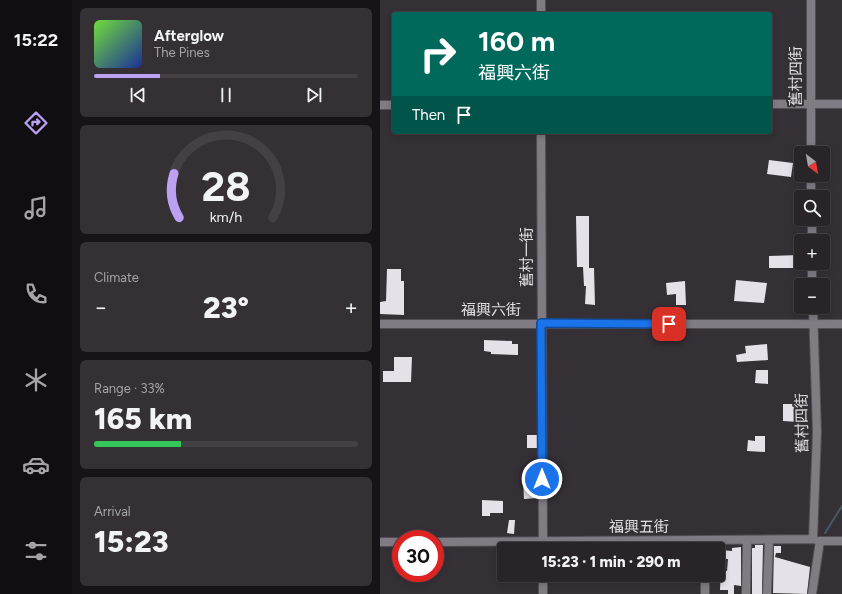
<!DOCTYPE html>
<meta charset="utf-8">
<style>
:root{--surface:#282428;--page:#343034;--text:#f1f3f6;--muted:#a5a4a8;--line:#444145;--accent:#bca0f2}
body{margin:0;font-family:Figtree,"Noto Sans TC",sans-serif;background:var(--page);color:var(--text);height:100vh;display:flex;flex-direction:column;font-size:15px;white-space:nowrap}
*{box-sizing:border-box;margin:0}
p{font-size:13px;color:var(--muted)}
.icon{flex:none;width:22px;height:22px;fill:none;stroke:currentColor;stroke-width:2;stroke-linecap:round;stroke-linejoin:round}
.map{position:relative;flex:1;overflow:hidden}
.drawer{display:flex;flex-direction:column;gap:8px;padding:8px;background:#161416;width:308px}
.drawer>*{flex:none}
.banner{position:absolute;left:12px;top:12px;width:380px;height:122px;border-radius:4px;box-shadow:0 2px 6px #0003,0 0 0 1px var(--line);background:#00695c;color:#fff;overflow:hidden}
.needle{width:26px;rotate:149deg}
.tools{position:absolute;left:414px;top:146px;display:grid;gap:8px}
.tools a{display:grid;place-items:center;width:36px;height:36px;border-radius:4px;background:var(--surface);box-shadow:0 2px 6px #0003,0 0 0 1px var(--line);font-size:20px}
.speed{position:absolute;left:12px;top:530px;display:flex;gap:8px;font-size:20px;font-weight:700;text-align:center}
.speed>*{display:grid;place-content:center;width:52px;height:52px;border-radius:50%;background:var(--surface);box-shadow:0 2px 6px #0003,0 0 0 1px var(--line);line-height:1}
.speed .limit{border:6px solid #d22;background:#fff;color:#111}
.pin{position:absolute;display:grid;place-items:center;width:34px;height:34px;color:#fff;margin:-17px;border-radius:8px;box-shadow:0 2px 6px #0006}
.me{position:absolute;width:44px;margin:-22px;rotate:0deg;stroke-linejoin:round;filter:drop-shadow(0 0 3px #0008)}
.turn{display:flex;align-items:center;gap:14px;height:84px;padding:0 20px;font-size:18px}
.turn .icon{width:52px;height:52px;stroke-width:2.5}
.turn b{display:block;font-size:28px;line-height:34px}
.then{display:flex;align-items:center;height:38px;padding:0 20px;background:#0003;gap:8px;font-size:15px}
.big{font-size:30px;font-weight:800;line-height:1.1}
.drawer .card{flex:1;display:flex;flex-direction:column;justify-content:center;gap:6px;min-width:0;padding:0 14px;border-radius:6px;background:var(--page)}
.drawer .dial{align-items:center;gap:0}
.dial svg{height:104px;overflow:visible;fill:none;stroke:var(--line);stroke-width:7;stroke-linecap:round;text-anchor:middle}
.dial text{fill:var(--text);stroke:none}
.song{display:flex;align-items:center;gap:12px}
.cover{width:48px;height:48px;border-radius:6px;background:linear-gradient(135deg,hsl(100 70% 55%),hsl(230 70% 35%))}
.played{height:4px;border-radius:2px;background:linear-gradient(90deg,var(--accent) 25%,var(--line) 25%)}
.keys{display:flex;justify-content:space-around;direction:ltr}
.heat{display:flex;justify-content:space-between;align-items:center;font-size:22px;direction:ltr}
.charge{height:6px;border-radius:3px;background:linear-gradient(90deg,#34c759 33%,var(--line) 0)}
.trip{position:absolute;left:117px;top:542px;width:228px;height:40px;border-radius:4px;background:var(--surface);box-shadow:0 2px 6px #0003,0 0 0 1px var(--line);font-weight:800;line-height:40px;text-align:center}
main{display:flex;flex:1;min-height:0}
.dock{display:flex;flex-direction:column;width:72px;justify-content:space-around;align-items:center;background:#100e10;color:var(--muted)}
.dock .icon{width:28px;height:28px}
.dock .current{color:var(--accent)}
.dock b{font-size:18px;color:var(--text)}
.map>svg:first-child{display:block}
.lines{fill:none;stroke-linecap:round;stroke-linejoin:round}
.stream{stroke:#455966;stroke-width:2}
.building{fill:#e6e0e8}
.minor-casing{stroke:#534f55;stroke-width:10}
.minor{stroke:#817b83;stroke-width:8}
.route-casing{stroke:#114b97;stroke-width:10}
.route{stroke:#1a73e8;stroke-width:7}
.labels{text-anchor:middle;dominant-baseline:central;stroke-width:4;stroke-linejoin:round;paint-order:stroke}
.street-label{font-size:15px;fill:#e0dde1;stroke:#353036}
</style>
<main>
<nav class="dock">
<b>15:22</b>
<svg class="icon current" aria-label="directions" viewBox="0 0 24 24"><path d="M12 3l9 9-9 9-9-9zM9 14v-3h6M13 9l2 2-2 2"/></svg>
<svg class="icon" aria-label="music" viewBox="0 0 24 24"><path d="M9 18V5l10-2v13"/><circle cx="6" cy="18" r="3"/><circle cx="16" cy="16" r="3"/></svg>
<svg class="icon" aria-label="phone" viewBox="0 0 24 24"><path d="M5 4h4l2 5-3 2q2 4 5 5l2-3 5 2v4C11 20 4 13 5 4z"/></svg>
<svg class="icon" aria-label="climate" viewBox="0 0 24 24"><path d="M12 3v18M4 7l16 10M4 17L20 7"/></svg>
<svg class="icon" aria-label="car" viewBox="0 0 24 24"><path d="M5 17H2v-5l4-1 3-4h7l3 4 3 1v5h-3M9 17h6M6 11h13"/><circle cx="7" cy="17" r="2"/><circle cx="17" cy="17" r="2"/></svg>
<svg class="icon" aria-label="filters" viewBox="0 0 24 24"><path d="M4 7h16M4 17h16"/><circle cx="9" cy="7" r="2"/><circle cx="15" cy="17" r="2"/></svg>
</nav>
<section class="drawer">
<div class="card">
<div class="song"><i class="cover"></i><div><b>Afterglow</b><p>The Pines</p></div></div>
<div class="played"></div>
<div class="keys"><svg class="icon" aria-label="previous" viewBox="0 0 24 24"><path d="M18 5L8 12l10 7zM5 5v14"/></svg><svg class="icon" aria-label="pause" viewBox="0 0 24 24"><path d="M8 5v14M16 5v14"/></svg><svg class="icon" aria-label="next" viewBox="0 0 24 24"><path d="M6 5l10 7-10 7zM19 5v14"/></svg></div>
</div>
<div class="card dial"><svg viewBox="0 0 100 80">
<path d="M14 69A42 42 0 1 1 86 69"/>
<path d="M14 69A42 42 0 0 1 10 35" stroke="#bca0f2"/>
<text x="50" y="56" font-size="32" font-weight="700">28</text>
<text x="50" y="72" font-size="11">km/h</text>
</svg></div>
<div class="card"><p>Climate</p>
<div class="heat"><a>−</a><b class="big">23°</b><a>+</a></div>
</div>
<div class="card"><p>Range · 33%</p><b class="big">165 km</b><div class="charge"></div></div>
<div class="card"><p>Arrival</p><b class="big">15:23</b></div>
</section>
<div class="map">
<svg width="462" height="594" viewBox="0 0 462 594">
<rect width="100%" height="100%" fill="#353036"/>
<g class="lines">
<!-- stream -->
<path class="stream" d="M 445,533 L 462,506"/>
</g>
<!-- building -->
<path class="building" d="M 389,160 L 413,163 L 411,177 L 387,174 Z
M 196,216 L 209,216 L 209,268 L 214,268 L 215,305 L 205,304 L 206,286 L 204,286 L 203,267 L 197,267 Z
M 419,255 L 419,261 L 413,261 L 413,268 L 389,268 L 389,256 Z
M 7,269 L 21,269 L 21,281 L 24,281 L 24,315 L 0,314 L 0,302 L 6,301 Z
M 356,280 L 387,283 L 384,303 L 354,301 Z
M 305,281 L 306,305 L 296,305 L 296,294 L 287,295 L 286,283 Z
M 104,340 L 132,341 L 132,344 L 138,344 L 138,355 L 111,354 L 111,352 L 104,351 Z
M 387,344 L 388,360 L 357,362 L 356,355 L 366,353 L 365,346 Z
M 14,357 L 32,357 L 31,382 L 3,382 L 3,371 L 14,371 Z
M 376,370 L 388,370 L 388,384 L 375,383 Z
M 403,404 L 418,404 L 418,422 L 403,421 Z
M 147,435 L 157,435 L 157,448 L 147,448 Z
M 375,436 L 385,436 L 385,452 L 367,451 L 368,440 L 375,441 Z
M 157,479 L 157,498 L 144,499 L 143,480 Z
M 102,500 L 123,501 L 123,513 L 110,513 L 110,516 L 102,516 Z
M 129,520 L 135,520 L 134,534 L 127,533 Z
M 375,545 L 383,545 L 382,594 L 372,594 L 372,548 L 375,548 Z
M 394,546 L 401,546 L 401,553 L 396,553 L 395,557 L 430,567 L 427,594 L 393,593 Z
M 361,547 L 361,586 L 354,585 L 354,594 L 348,594 L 348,590 L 340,590 L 341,570 L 347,571 L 348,559 L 340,559 L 340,550 L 352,551 L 352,548 Z"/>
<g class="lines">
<!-- minor casing -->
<g class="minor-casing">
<path id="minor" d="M 161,0 L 161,14
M 390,104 L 462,104
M 0,105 L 14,105
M 161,132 L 163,549
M 431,153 L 431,0
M 431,175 L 431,197
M 432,219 L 432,241
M 432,263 L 432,285
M 433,307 L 437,432 L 433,539
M 0,324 L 462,324
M 0,542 L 21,542
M 55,542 L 433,539 L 440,541 L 462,541
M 163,575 L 163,594
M 325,575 L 325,594
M 366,594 L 367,540
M 387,594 L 389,541
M 432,594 L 440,541"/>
</g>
<!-- minor -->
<use href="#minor" class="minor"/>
</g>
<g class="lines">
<!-- route casing -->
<g class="route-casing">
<path id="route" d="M 162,479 L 161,323 L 289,324"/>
</g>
<!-- route -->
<use href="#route" class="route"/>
</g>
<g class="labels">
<!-- street labels -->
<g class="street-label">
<text transform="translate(416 76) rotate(-90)">舊村四街</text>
<text transform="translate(147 257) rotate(-90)">舊村一街</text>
<text x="111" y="310">福興六街</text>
<text transform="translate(422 423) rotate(-91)">舊村四街</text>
<text x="259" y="527">福興五街</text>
</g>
</g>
</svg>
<div class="tools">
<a><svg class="needle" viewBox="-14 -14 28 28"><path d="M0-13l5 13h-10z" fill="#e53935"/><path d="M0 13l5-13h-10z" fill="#a5a4a8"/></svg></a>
<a><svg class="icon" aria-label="search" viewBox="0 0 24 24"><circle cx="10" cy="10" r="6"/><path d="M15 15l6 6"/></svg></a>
<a>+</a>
<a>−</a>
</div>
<div class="speed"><div class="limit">30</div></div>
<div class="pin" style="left:289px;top:324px;background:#d93025"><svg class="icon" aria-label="arrive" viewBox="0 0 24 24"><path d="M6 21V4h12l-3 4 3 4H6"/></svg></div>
<svg class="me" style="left:162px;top:479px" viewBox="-20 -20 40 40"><circle r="17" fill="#1a73e8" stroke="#fff" stroke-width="3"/><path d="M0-11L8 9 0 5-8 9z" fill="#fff"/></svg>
<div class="trip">15:23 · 1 min · 290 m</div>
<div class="banner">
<div class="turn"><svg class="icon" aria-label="right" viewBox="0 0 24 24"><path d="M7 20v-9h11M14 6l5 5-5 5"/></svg><div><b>160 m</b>福興六街</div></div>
<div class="then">Then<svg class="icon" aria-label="arrive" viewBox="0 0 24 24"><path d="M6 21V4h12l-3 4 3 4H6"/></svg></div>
</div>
</div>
</main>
